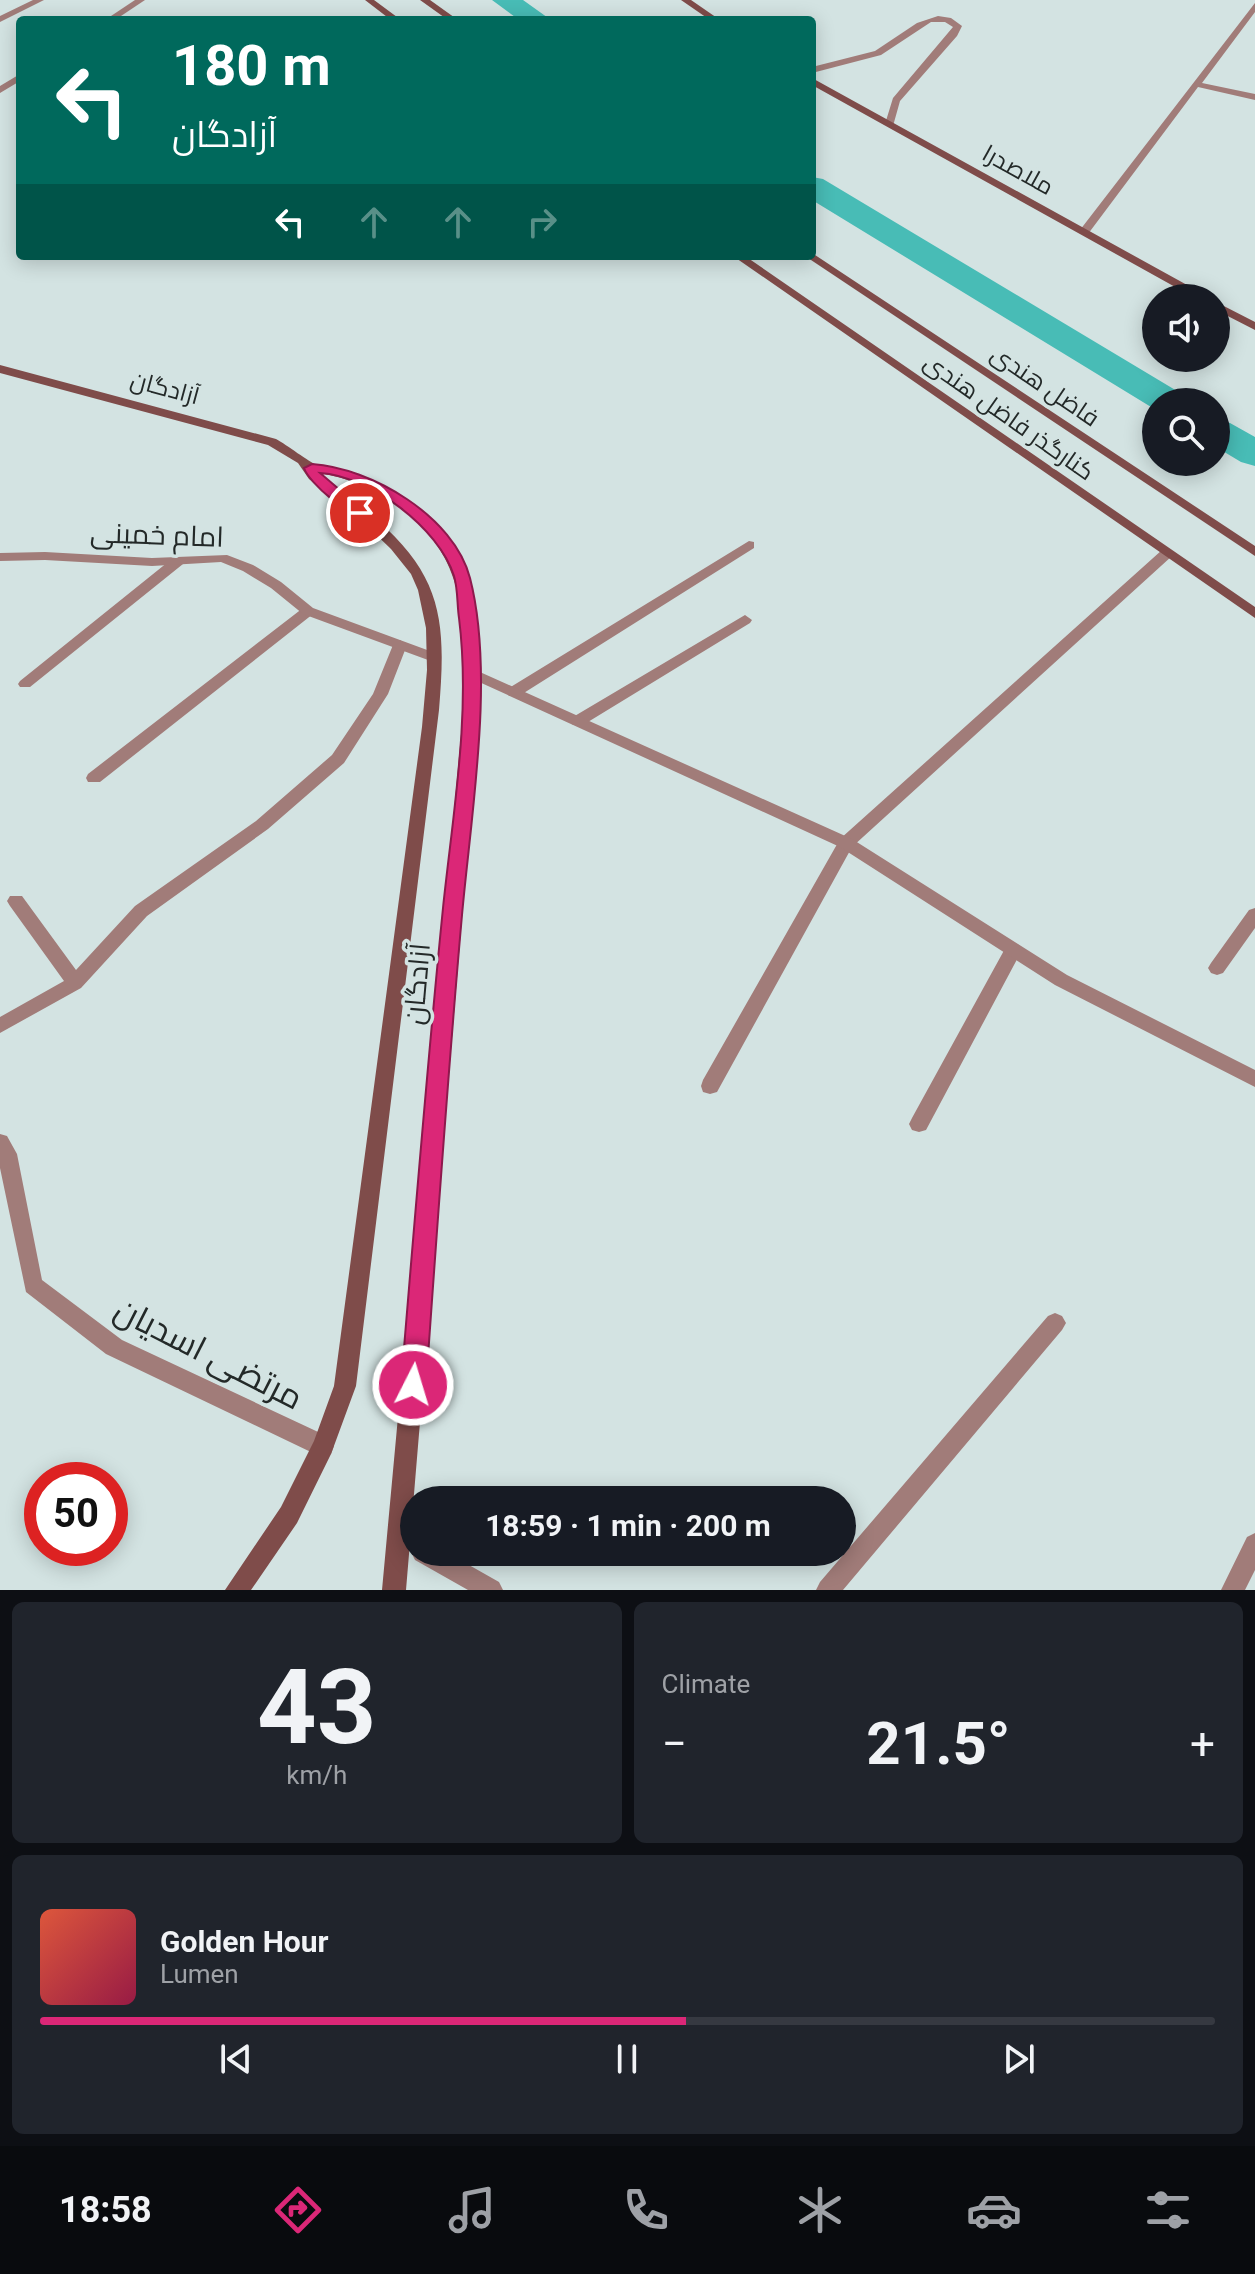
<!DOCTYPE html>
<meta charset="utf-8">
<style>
:root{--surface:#171b24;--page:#20242c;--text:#f1f3f6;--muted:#9ea1a6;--line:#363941;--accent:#db2777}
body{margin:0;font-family:Roboto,Cairo,sans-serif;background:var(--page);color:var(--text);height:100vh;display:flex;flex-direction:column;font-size:30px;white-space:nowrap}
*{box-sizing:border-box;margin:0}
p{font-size:26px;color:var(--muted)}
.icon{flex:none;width:44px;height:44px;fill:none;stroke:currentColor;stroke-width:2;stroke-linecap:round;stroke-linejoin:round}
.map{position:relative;height:1590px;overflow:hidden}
.side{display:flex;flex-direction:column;gap:12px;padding:12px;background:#0d0f14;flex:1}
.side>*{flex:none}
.hud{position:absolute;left:16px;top:16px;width:800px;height:244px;border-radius:8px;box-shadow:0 4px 20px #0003;background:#00695c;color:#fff;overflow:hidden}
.controls{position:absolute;left:1142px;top:284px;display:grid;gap:16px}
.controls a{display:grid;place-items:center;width:88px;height:88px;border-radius:50%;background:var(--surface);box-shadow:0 4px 20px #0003;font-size:40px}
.speed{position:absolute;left:24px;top:1462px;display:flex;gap:16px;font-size:40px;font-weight:700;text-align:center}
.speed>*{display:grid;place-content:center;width:104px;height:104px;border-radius:50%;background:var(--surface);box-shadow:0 4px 20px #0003;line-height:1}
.speed .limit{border:12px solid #d22;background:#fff;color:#111}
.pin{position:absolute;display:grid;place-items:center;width:68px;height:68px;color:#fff;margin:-34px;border:4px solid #fff;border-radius:50%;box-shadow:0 2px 8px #0007}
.me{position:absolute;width:88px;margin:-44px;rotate:5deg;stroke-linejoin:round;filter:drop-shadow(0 0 6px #0008)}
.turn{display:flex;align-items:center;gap:28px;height:168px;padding:0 24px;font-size:36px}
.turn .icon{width:104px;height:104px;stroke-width:2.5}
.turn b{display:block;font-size:56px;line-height:68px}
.lanes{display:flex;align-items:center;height:76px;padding:0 24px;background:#0003;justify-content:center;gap:40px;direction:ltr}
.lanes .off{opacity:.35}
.big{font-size:60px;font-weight:700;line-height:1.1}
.side .card{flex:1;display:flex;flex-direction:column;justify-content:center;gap:12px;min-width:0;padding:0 28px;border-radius:12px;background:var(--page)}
.side .dial{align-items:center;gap:0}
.dial b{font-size:104px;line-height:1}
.song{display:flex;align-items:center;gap:24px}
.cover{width:96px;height:96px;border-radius:12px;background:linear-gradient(135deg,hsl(10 70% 55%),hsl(340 70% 35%))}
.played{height:8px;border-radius:4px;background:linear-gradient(90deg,var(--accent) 55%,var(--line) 55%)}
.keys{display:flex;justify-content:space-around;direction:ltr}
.heat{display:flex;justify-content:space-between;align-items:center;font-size:44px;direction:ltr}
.side .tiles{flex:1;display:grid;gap:12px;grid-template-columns:1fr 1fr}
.card:last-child{grid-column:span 2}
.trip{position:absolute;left:400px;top:1486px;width:456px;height:80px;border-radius:40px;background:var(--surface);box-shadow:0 4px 20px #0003;font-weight:700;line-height:80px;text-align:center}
.dock{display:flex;height:128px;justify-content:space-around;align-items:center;background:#090b0e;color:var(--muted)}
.dock .icon{width:56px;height:56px}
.dock .active{color:var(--accent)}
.dock b{font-size:36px;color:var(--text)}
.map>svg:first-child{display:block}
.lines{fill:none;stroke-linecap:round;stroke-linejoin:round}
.canal{fill:#48bcb6;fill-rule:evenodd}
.service{fill:#a17c79;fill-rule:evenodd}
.minor{fill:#a17c79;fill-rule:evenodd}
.secondary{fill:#7f4c4a;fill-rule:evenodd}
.route{fill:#db2777;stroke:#8e194d;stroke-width:2}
.labels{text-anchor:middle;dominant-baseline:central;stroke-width:7;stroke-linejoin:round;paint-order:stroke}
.far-street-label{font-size:24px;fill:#232928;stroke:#d3e3e2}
.street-label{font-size:28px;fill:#232928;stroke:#d3e3e2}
.near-street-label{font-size:34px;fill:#232928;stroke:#d3e3e2}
</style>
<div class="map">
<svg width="1255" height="1590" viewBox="0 0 1255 1590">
<rect width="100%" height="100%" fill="#d3e3e2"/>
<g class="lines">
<!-- canal -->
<path class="canal" d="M 492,0 L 523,0 L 551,20 L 519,20 Z
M 812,177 L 823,179 L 1182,394 L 1188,402 L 1156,402 L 1156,410 L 812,200 Z
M 1216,419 L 1230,423 L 1255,437 L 1255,466 L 1241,462 L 1216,447 Z"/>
<!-- service -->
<path class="service" d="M 33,0 L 44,0 L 0,22 L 0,16 Z
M 938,16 L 951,18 L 962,26 L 957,36 L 900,101 L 893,126 L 885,124 L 893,98 L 953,27 L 945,22 L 931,22 L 881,55 L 812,73 L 812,67 L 875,51 L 917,23 Z
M 749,541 L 754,542 L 754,548 L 519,696 L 509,696 L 506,692 L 509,688 Z
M 1167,549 L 1174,553 L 1172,556 L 852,847 L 717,1092 L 710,1094 L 703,1092 L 701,1086 L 703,1080 L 840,839 L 1162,550 Z
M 178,557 L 183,558 L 185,561 L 183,564 L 30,687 L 20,687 L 18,684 L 20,681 L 173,558 Z
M 308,607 L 315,611 L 313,614 L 100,782 L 88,782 L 86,778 L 88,774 L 303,608 Z
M 745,615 L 752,620 L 750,623 L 583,725 L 573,725 L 570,721 L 573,717 Z
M 400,640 L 407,645 L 388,694 L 344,763 L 268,829 L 147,916 L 81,988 L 0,1033 L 0,1017 L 64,981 L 10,906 L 7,901 L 10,896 L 22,896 L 76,970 L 135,906 L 256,821 L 332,755 L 373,694 L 393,645 Z
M 1013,943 L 1019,945 L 1022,950 L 926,1130 L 919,1132 L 912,1130 L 909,1124 L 912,1118 L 1007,945 Z
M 1055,1313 L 1062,1316 L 1066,1323 L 1062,1330 L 843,1590 L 816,1590 L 820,1582 L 1048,1316 Z
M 1255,1533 L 1255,1570 L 1245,1590 L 1221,1590 L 1247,1537 Z"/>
<!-- minor -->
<path class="minor" d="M 135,0 L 145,0 L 115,20 L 105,20 Z
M 1255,3 L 1255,12 L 1202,83 L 1255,94 L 1255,100 L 1198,87 L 1088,234 L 1080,234 L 1080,230 Z
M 20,74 L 20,81 L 0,93 L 0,86 Z
M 45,552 L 152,558 L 227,555 L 253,565 L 281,582 L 313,608 L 438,654 L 440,657 L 433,662 L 428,660 L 303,614 L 271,588 L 243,571 L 221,562 L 152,566 L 45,560 L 0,561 L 0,553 Z
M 471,668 L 852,839 L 1067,975 L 1255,1070 L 1255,1087 L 1055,985 L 840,847 L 466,676 L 464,673 L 466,670 Z
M 1255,908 L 1255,928 L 1223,973 L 1217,975 L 1211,973 L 1208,968 L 1211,963 L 1249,910 Z
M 0,1134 L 7,1136 L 17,1154 L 42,1280 L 122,1340 L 331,1438 L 334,1446 L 331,1454 L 323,1457 L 315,1454 L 106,1354 L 26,1292 L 0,1168 Z
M 414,1546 L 414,1552 L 446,1552 L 499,1582 L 503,1590 L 468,1590 L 415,1560 L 411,1552 Z"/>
<!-- secondary -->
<path class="secondary" d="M 365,0 L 374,0 L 401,20 L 391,20 Z
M 420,0 L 430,0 L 458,20 L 448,20 Z
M 681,0 L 691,0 L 720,20 L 710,20 Z
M 812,78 L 1207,296 L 1209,298 L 1195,298 L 812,85 Z
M 812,253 L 1255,546 L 1255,556 L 808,258 L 807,256 L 812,256 Z
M 733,256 L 745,256 L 1255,607 L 1255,618 Z
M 1216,302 L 1255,322 L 1255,330 L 1216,310 Z
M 0,365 L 276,439 C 287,445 309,462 317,465 C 341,472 364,475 387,487 C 480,538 477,608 480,702 L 406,1590 L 382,1590 L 464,702 C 463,623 470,564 404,510 C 380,490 349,478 319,473 C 337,490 358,503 377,520 C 444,578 446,625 439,710 L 356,1386 L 331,1454 L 297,1523 L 251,1590 L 225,1590 L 281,1507 L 314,1441 L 334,1386 L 422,727 L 427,670 L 426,628 L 418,590 L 411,574 L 391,549 L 365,524 L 309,479 L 298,463 L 268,445 L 0,373 Z"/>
</g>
<!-- route -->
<path class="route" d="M 312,464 C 371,468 454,516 470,578 C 495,675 471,814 462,915 C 448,1071 437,1228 426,1385 L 422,1393 L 413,1397 L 404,1393 L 401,1385 C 414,1226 427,1067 443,908 C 453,812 471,714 459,618 C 457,605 458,589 454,576 C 439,528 370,476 320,473 L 367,513 L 365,516 C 350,518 309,483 304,468 Z"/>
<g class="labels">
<!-- far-street labels -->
<g class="far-street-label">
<text transform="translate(1018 170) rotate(29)">ملاصدرا</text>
<text transform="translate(1045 386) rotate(34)">فاضل هندی</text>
<text transform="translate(165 388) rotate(15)">آزادگان</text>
<text transform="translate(1009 417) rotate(35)">کنارگذر فاضل هندی</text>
</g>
<!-- street labels -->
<g class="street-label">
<text transform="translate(157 535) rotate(2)">امام خمینی</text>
<text transform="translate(417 984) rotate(-85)">آزادگان</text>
</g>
<!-- near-street labels -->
<g class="near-street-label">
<text transform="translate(209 1353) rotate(27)">مرتضی اسدیان</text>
</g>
</g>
</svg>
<div class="controls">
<a><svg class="icon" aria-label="sound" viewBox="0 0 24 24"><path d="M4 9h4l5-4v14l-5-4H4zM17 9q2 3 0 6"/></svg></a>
<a><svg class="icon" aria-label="search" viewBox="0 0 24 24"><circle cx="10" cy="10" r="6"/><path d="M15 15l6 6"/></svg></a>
</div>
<div class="speed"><div class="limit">50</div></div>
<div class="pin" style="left:360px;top:513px;background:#d93025"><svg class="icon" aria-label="arrive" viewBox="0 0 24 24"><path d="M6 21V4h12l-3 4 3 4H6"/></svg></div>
<svg class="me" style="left:413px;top:1385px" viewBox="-20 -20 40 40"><circle r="17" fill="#db2777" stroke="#fff" stroke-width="3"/><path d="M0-11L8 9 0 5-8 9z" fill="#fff"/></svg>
<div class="trip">18:59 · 1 min · 200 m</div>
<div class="hud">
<div class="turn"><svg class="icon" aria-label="left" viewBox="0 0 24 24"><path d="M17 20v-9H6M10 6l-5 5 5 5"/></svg><div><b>180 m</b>آزادگان</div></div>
<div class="lanes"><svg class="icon" aria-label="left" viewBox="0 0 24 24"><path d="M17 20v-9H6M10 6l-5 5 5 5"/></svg><svg class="icon off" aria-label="ahead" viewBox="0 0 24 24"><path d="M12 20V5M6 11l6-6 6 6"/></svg><svg class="icon off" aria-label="ahead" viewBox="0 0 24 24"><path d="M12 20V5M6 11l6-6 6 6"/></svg><svg class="icon off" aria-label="right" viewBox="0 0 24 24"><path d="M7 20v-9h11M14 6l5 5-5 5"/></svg></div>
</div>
</div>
<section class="side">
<div class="tiles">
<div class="card dial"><b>43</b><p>km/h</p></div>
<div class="card"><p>Climate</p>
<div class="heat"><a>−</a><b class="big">21.5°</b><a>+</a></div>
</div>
<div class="card">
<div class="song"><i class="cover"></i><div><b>Golden Hour</b><p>Lumen</p></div></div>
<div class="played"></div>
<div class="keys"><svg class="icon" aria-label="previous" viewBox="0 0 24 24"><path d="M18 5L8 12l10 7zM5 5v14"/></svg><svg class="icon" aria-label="pause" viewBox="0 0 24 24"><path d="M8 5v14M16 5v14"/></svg><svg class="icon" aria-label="next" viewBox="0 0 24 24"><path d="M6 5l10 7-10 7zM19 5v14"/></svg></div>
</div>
</div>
</section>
<nav class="dock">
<b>18:58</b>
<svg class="icon active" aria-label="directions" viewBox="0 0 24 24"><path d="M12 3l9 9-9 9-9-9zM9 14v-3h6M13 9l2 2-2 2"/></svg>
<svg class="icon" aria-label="music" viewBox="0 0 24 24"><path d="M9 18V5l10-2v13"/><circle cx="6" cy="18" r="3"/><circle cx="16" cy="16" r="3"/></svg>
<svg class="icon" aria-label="phone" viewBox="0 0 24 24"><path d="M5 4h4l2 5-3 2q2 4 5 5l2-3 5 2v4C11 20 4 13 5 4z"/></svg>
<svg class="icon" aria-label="climate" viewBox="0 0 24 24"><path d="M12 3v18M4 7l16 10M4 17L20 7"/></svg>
<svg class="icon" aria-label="car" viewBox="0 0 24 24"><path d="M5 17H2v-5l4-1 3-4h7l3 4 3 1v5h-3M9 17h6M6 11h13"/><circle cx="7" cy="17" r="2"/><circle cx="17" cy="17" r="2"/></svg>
<svg class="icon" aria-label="filters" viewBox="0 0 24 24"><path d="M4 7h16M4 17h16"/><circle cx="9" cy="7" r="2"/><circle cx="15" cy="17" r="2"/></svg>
</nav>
